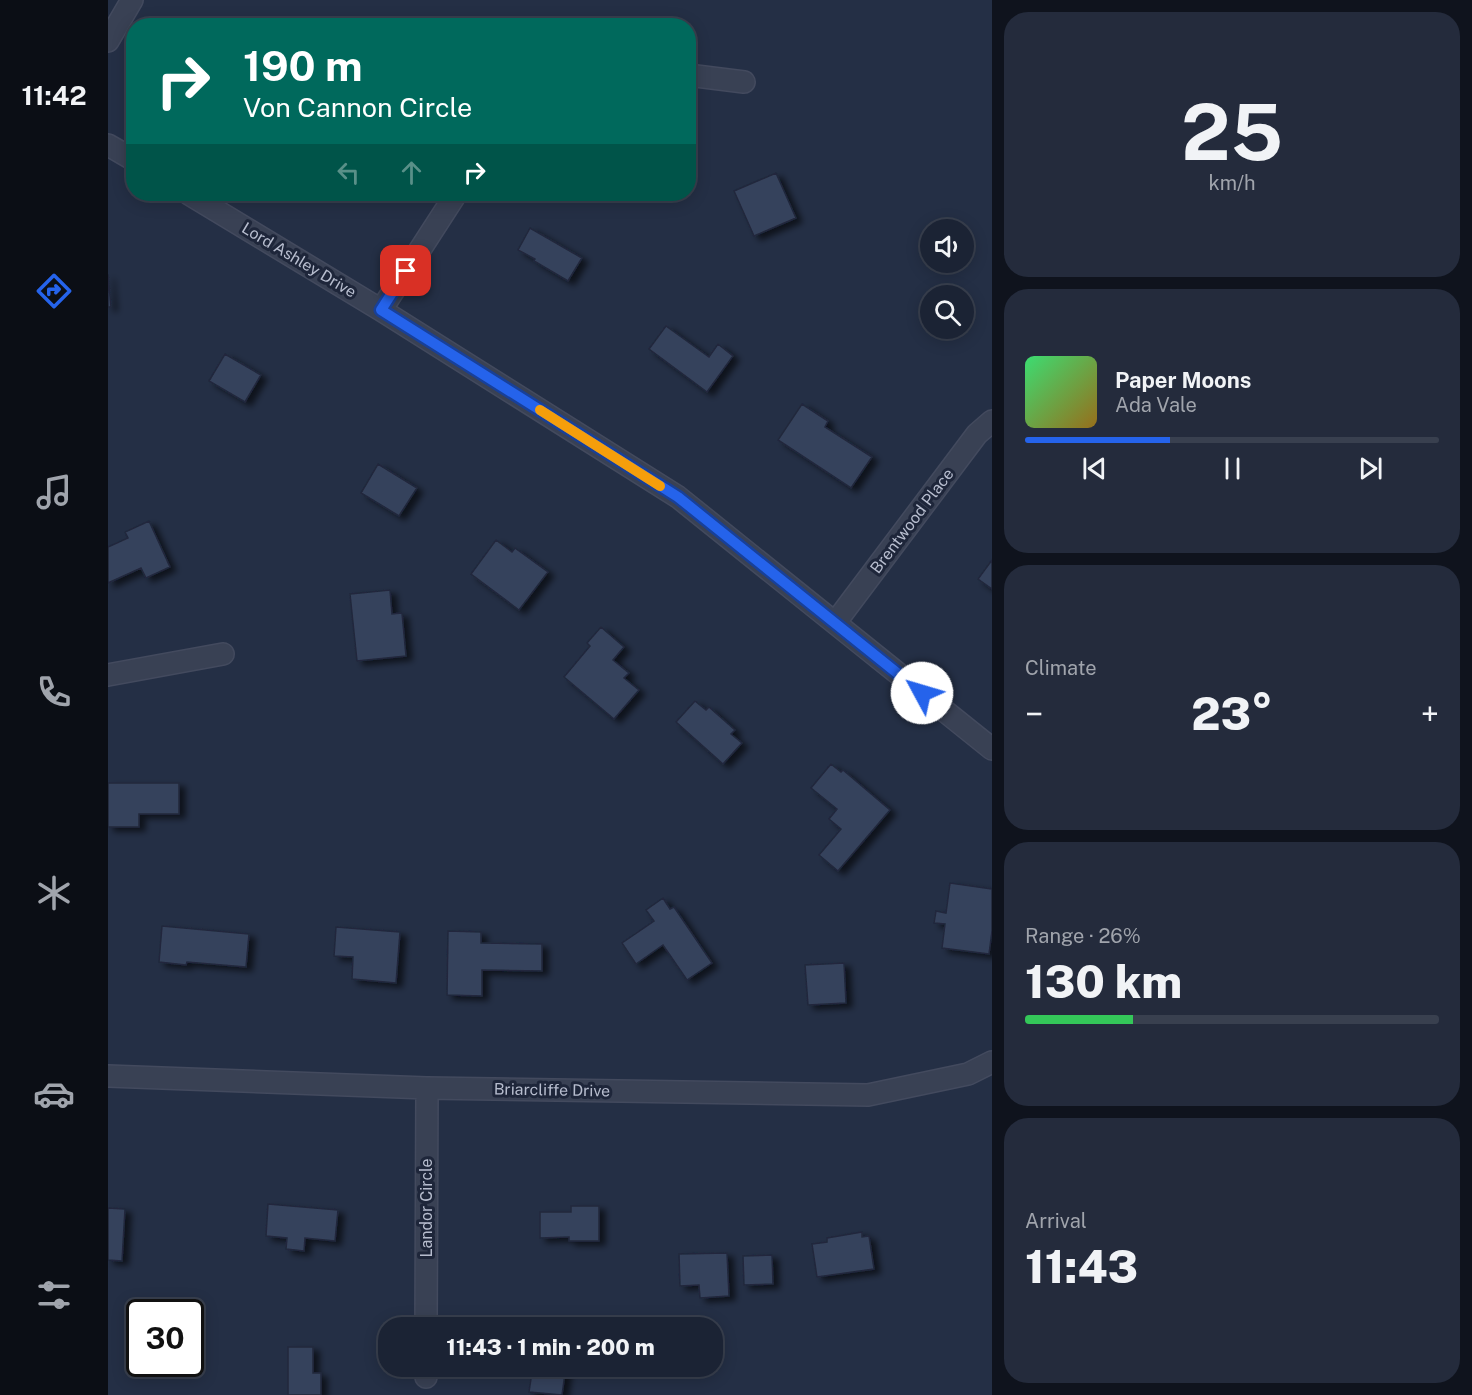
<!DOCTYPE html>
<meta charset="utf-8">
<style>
:root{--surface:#1b2334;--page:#242b3c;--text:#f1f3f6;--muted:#a0a4ac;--line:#39404f;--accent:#2563eb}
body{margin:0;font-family:"Public Sans",sans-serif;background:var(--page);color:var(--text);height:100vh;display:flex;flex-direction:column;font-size:22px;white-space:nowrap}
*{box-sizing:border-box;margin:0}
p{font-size:20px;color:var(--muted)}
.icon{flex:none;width:33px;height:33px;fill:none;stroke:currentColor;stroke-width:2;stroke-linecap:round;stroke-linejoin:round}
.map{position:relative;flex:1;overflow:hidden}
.panel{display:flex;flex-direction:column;gap:12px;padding:12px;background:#0f131d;width:480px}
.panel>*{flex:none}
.guide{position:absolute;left:18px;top:18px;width:570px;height:183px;border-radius:24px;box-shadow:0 3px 15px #0003,0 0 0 2px var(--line);background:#00695c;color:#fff;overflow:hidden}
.buttons{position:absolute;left:812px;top:219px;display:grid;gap:12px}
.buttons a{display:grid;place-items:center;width:54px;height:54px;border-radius:50%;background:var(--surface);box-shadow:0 3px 15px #0003,0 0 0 2px var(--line);font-size:30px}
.speed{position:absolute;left:18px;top:1299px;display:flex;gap:12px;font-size:30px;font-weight:700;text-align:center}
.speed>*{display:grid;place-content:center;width:78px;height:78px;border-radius:50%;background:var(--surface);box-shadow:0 3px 15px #0003,0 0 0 2px var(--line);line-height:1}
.speed .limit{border:3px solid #111;border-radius:9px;background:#fff;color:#111}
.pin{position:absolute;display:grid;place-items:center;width:51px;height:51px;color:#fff;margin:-26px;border-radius:12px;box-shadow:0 3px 9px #0006}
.me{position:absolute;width:66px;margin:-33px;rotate:309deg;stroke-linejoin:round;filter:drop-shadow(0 0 4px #0008)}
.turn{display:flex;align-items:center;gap:21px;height:126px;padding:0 18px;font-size:27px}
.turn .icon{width:78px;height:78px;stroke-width:2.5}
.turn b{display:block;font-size:42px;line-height:51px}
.lanes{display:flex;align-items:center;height:57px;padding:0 18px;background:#0003;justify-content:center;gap:30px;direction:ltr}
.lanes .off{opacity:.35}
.big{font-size:45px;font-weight:800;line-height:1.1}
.panel .card{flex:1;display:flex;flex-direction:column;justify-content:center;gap:9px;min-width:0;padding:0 21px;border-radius:24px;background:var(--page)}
.panel .dial{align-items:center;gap:0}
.dial b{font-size:78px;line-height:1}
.song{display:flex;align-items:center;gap:18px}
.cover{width:72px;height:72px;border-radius:9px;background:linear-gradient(135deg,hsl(140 70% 55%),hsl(40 70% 35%))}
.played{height:6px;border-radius:3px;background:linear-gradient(90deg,var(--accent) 35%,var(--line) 35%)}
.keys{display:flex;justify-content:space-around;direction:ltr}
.heat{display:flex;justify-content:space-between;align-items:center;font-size:33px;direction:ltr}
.charge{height:9px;border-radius:4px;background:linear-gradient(90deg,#34c759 26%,var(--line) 0)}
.trip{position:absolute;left:270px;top:1317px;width:345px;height:60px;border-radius:24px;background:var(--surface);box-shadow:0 3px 15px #0003,0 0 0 2px var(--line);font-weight:800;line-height:60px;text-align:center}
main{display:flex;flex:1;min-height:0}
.menu{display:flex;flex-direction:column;width:108px;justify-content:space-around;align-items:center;background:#0b0e15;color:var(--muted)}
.menu .icon{width:42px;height:42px}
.menu .active{color:var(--accent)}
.menu b{font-size:27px;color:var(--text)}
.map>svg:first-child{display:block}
.building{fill:#36425b;stroke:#20283c;stroke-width:1.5;filter:url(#shadow)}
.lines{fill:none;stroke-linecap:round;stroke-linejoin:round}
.street-casing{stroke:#434a5e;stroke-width:24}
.street{stroke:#394154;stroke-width:21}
.route-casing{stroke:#184099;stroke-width:15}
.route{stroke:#2563eb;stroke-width:10}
.slow{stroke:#f59e0b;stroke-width:10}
.labels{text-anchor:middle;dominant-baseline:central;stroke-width:6;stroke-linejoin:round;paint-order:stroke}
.street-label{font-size:16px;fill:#b7bdce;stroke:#1e263a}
</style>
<main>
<nav class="menu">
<b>11:42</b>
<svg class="icon active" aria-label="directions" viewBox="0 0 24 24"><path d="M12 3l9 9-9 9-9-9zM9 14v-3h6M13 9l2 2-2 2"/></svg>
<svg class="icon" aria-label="music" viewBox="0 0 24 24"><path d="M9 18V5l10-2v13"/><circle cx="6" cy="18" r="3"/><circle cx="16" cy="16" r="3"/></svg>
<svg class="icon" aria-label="phone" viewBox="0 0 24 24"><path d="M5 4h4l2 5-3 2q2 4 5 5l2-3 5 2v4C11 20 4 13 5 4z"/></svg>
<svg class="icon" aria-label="climate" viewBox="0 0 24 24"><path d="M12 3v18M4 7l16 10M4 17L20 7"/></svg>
<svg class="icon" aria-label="car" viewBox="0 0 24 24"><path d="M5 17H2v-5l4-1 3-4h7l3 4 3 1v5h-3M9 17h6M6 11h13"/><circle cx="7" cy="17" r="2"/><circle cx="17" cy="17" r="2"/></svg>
<svg class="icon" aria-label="filters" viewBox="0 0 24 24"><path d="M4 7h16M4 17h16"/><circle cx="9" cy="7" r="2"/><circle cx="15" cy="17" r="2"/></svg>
</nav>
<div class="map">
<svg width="884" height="1395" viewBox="0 0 884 1395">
<defs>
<filter id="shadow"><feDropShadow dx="6" dy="4" stdDeviation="3" flood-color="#0009"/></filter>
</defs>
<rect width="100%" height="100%" fill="#242f45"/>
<!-- building -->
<path class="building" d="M 668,173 L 688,218 L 646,236 L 626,191 Z
M 422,228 L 474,258 L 460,281 L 426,261 L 427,259 L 410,250 Z
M 0,274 L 3,307 L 0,307 Z
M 558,326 L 601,357 L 610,344 L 625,356 L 599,392 L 541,349 Z
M 117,354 L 153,375 L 137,402 L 101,381 Z
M 694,404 L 720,421 L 717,427 L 764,457 L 743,488 L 670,440 Z
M 270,464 L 309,488 L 291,516 L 253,493 Z
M 41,521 L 62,567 L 38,578 L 33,568 L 0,583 L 0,547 L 20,538 L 17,532 Z
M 388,540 L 404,552 L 407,548 L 440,572 L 411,610 L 363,574 Z
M 884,560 L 884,589 L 870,579 Z
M 282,590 L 284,614 L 294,613 L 298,656 L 249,661 L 242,594 Z
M 493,627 L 516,647 L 505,660 L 521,673 L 516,678 L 531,690 L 506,719 L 456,677 L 482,646 L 479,643 Z
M 587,701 L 598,710 L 601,707 L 627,730 L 623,734 L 634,743 L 615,764 L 568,722 Z
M 723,764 L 733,772 L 735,770 L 782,810 L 730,871 L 711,855 L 733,829 L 721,819 L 729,809 L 703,788 Z
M 0,783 L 71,783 L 71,814 L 31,814 L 31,827 L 0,827 Z
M 842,883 L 884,889 L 884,931 L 881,954 L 834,948 L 837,924 L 826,923 L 828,911 L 838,913 Z
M 555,898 L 562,909 L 566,907 L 604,963 L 579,980 L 555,945 L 528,964 L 514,943 L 546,921 L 538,910 Z
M 54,926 L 141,934 L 138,967 L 79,962 L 78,965 L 51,962 Z
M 228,927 L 292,932 L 288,983 L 244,979 L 245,957 L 226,956 Z
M 340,931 L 373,932 L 373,943 L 434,944 L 434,971 L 374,970 L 374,996 L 339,995 Z
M 736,963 L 738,1003 L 700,1005 L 697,965 Z
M 160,1204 L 230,1210 L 227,1241 L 197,1238 L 196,1251 L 178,1249 L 179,1238 L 158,1236 Z
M 463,1206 L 491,1206 L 491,1241 L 461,1241 L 461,1237 L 432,1238 L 432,1212 L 463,1212 Z
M 0,1208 L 17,1209 L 14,1261 L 0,1260 Z
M 754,1232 L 754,1237 L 761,1236 L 766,1269 L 709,1277 L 704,1244 L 719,1242 L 719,1238 Z
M 619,1253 L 621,1296 L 592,1298 L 591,1285 L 572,1286 L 571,1254 Z
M 664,1255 L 665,1284 L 636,1285 L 635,1256 Z
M 180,1347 L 205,1347 L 205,1373 L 213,1373 L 213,1395 L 180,1395 Z
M 433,1366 L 458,1366 L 454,1395 L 421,1392 L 424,1372 L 432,1373 Z"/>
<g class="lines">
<!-- street casing -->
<g class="street-casing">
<path id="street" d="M 0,41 L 24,0
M 580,75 L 636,82
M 0,145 L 26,160
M 81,194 L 273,310 L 570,497 L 884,749
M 273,310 L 348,194
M 727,623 L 869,434 L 884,421
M 0,675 L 115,654
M 0,1076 L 319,1088 L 760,1095 L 860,1074 L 884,1062
M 318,1328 L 319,1088
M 318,1377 L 318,1366"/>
</g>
<!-- street -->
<use href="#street" class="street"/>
</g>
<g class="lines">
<!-- route casing -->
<g class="route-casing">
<path id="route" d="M 298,271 L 273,310 L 570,497 L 814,693"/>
</g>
<!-- route -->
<use href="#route" class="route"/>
<!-- slow -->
<path class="slow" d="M 432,410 L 552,486"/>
</g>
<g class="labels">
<!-- street labels -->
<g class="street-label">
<text transform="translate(191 260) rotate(31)">Lord Ashley Drive</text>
<text transform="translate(804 521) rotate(-53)">Brentwood Place</text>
<text transform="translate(444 1090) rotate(1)">Briarcliffe Drive</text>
<text transform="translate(318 1208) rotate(-90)">Landor Circle</text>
</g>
</g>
</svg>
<div class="buttons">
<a><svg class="icon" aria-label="sound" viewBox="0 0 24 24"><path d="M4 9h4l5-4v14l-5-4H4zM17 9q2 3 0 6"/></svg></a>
<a><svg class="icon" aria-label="search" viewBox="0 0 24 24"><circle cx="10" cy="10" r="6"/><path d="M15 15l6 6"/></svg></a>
</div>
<div class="speed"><div class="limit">30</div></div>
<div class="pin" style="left:298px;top:271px;background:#d93025"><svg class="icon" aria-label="arrive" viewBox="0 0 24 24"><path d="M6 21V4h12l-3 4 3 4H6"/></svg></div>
<svg class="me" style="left:814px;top:693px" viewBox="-20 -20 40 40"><circle r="19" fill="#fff"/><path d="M0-13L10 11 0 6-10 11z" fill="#2563eb"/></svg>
<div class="trip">11:43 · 1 min · 200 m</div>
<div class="guide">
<div class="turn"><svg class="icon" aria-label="right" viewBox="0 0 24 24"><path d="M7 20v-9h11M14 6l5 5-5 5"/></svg><div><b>190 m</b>Von Cannon Circle</div></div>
<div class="lanes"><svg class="icon off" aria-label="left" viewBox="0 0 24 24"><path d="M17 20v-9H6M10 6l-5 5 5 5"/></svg><svg class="icon off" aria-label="ahead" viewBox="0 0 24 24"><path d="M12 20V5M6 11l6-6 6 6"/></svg><svg class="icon" aria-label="right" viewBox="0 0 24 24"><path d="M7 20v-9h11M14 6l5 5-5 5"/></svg></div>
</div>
</div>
<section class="panel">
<div class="card dial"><b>25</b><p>km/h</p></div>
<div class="card">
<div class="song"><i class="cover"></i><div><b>Paper Moons</b><p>Ada Vale</p></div></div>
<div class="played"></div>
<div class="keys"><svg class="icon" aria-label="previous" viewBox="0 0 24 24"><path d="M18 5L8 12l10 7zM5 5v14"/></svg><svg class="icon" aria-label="pause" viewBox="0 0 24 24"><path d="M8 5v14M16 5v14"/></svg><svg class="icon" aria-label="next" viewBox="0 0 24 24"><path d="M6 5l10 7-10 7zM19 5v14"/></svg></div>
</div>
<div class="card"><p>Climate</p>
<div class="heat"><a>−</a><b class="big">23°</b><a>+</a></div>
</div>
<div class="card"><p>Range · 26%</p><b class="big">130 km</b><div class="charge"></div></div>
<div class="card"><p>Arrival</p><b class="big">11:43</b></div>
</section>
</main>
